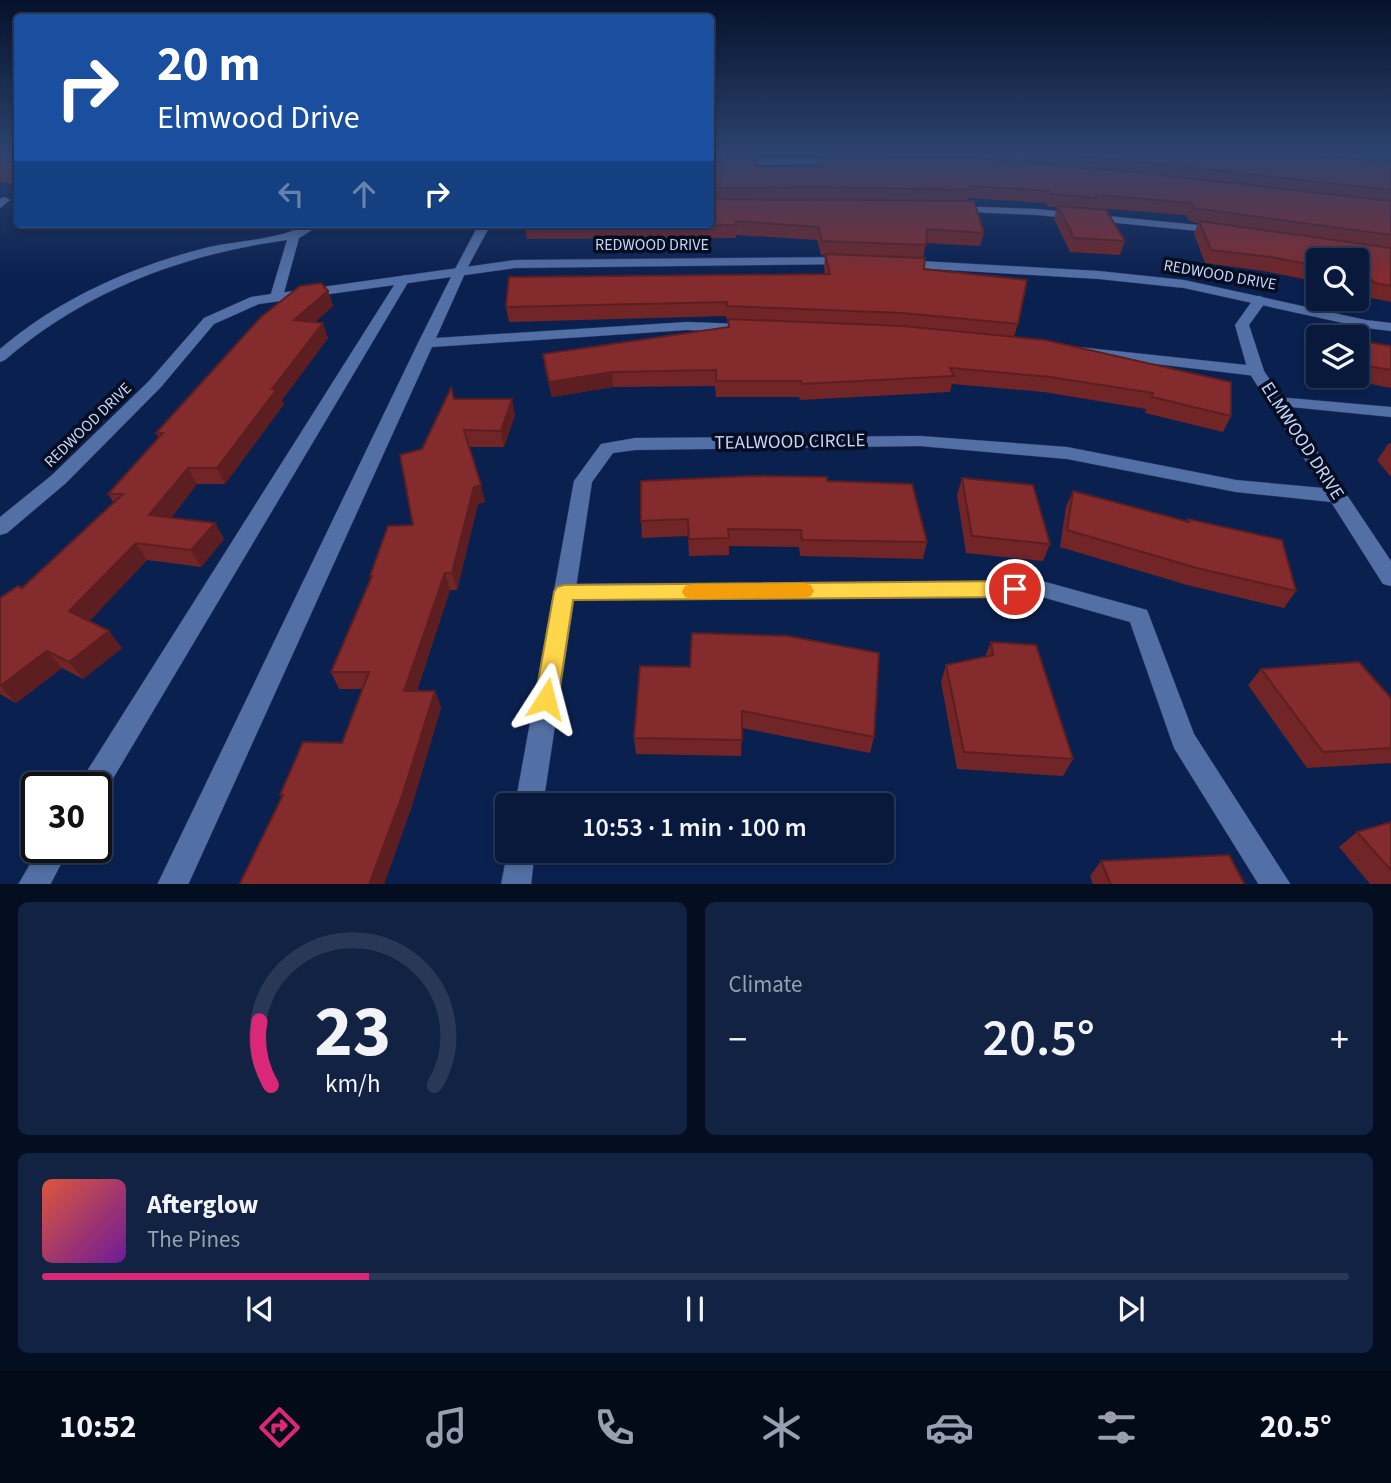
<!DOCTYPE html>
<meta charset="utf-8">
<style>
:root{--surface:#08193c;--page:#112243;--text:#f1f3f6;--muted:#98a0af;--line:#293856;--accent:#db2777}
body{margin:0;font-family:"Source Sans 3",sans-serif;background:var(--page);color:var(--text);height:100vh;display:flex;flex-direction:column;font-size:26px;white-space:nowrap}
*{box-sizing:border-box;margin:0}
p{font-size:23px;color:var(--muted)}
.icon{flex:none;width:38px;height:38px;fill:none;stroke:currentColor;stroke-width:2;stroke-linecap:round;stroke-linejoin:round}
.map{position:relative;height:884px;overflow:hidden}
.sheet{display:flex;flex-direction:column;gap:18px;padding:18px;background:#040e21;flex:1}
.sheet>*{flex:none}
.top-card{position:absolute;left:14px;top:14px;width:700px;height:214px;border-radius:7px;box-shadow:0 4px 10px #0003,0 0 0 2px var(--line);background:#1a4fa0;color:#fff;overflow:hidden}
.tools{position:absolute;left:1306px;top:248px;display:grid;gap:14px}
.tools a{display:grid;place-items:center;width:63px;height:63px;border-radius:7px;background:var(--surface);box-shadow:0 4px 10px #0003,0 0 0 2px var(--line);font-size:35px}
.speed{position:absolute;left:21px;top:772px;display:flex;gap:14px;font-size:35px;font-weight:700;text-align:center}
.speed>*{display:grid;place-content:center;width:91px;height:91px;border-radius:50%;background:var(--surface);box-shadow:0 4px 10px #0003,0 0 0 2px var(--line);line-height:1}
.speed .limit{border:4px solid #111;border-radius:10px;background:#fff;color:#111}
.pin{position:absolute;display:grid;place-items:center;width:60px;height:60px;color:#fff;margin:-30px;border:4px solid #fff;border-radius:50%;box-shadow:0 2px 7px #0007}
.me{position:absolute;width:77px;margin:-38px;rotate:9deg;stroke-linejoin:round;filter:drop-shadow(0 0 5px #0008)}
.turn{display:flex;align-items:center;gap:24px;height:147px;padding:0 28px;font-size:32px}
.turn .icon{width:91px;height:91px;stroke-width:2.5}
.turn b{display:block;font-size:49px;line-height:60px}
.lanes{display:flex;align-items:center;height:66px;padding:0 28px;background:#0003;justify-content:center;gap:35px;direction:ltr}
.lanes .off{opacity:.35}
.big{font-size:52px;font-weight:600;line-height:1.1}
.sheet .card{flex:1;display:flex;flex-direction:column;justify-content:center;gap:10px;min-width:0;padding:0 24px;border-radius:10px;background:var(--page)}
.sheet .dial{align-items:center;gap:0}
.dial svg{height:182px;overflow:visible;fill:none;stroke:var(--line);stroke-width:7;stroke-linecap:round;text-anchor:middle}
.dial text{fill:var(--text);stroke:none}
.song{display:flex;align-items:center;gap:21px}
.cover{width:84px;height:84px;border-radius:10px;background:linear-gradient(135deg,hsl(10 70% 55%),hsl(280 70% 35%))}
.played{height:7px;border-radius:4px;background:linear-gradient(90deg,var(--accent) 25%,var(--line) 25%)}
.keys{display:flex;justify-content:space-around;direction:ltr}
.heat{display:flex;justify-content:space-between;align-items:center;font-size:38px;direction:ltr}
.sheet .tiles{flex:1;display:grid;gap:18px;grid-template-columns:1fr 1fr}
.card:last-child{grid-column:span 2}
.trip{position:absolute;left:495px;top:793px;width:399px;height:70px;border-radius:7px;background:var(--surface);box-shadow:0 4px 10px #0003,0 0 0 2px var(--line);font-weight:600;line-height:70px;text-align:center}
.tabs{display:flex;height:112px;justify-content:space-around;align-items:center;background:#030a18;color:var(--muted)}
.tabs .icon{width:49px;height:49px}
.tabs .selected{color:var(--accent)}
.tabs b{font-size:32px;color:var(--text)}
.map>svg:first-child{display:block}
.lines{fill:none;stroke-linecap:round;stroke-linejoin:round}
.service-casing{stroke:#303862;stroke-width:1}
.minor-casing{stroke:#303862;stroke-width:1}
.tertiary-casing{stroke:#303862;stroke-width:1}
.service{fill:#5370a6;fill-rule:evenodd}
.minor{fill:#5370a6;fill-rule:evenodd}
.tertiary{fill:#5370a6;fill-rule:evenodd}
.wall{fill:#712527}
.shaded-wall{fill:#5c1e20}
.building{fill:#832b2d;stroke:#5c1e20;stroke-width:2}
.route{fill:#ffd54a;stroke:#a68a30;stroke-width:2}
.slow{fill:#f59e0b}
.labels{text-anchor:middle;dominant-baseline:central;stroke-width:7;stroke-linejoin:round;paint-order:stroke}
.far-street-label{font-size:16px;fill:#c6d6f4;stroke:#040d21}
.street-label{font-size:19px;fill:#c6d6f4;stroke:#040d21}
</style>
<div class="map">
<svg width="1391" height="885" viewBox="0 0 1391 885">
<rect width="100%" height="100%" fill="#0a2150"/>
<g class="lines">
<!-- service casing -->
<g class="service-casing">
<path id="service" d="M 953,206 L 1037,209 L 1218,227 L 1224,230 L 1218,233 L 1037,215 L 949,211 L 949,207 Z
M 460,267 L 466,271 L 436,338 L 687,322 L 743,324 L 750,328 L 743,332 L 687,330 L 432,347 L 188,885 L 157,885 L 418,343 L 454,271 Z
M 404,275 L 410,279 L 102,797 L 96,800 L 96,788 L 79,788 L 82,779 L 398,279 Z
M 1078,347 L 1256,366 L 1264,371 L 1256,376 L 1073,354 L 1071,351 L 1073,348 Z
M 1277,397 L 1391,407 L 1391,417 L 1271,405 L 1269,402 L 1271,399 Z
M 1042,581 L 1147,610 L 1194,734 L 1291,885 L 1259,885 L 1174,748 L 1130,622 L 1042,597 L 564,600 L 556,598 L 553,592 L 556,586 L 564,584 Z
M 40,847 L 70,847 L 50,885 L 18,885 Z"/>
</g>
<!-- minor casing -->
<g class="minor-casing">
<path id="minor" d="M 710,159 L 841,158 L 846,161 L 841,164 L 710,165 Z
M 5,197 L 10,200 L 0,208 L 0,199 Z
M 307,224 L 322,224 L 299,238 L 282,300 L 277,301 L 270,297 L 287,240 C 183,254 85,291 5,360 L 0,362 L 0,349 C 60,298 133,266 209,247 C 242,240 279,240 307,224 Z
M 479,224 L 491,224 L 464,274 L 456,274 L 454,271 Z
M 1260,296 L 1267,300 L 1249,325 L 1264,371 L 1391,561 L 1391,586 L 1383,584 L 1331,502 L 1236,492 L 1067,459 L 920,446 L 635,450 L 613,453 L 592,482 L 543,805 L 515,805 L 574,481 L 601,444 L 635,438 L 920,436 L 1067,447 L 1236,480 L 1323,488 L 1248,371 L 1235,325 L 1255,297 Z
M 508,848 L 508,850 L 535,850 L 531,885 L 501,885 Z"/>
</g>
<!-- tertiary casing -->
<g class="tertiary-casing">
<path id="tertiary" d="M 847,257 L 851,258 L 851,264 L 515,268 L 259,304 L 214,324 L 161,387 L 66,483 L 7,533 L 0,535 L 0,517 L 52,475 L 149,381 L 204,318 L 251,297 L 515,260 Z
M 903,260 L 1099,271 L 1184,280 L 1366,320 L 1391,323 L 1391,331 L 1366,328 L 1184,288 L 1099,279 L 899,267 L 897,264 Z"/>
</g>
<!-- service -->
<use href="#service" class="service"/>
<!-- minor -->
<use href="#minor" class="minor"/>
<!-- tertiary -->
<use href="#tertiary" class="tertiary"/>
</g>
<!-- wall -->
<path class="wall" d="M 0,154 L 18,154 L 18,184 L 0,182 Z
M 710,154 L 753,154 L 757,167 L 818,167 L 819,157 L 926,158 L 812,156 L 812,154 L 1376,154 L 1372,161 L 1391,163 L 1391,302 L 1366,297 L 1359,290 L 1356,289 L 1356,261 L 1318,261 L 1318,282 L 1264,271 L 1205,263 L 1194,234 L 1198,223 L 1189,221 L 1186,215 L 1095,208 L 1094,209 L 1125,241 L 1120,255 L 1070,252 L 1054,219 L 1057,207 L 1048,207 L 1046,203 L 969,198 L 968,201 L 984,233 L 980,246 L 926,243 L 923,258 L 924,269 L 1018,324 L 1014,337 L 1231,416 L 1223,432 L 1145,413 L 1146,409 L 1044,392 L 952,384 L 950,392 L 800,400 L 799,397 L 716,397 L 715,386 L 613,387 L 552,397 L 545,370 L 543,354 L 728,327 L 728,321 L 727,321 L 726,316 L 509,322 L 506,307 L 825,274 L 824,268 L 825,255 L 821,255 L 817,240 L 736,235 L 736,238 L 527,239 L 525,226 L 710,224 Z
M 328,291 L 333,306 L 314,323 L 328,338 L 282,400 L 284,404 L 225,484 L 197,484 L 171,518 L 215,523 L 224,539 L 201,567 L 147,560 L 89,621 L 122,648 L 83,679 L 62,668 L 16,703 L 0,694 L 0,598 L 22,588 L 114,503 L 108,494 L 159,438 L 156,433 Z
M 1356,340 L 1391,346 L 1391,388 L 1330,376 L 1356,376 Z
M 454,399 L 515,415 L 504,447 L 469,447 L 485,502 L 478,504 L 457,590 L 450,590 L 417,691 L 435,691 L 441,708 L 410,812 L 282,797 L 280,795 L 342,743 L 363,689 L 339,689 L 331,672 L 371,579 L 370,576 L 413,525 L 422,449 Z
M 1389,443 L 1391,444 L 1391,477 L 1377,460 Z
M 962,478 L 1050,544 L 1043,561 L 966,553 L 957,495 Z
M 827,481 L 927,542 L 923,559 L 800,556 L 799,547 L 729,546 L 729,555 L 689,556 L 688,536 L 642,538 L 641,521 Z
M 1073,491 L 1187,521 L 1188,519 L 1296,591 L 1284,608 L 1187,585 L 1060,547 L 1066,507 Z
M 991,642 L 1073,759 L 1063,776 L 957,769 L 941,682 L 946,665 L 985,657 Z
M 640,666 L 874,737 L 870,753 L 742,728 L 741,756 L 636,754 L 634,738 Z
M 1261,669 L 1391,698 L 1391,763 L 1307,768 L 1248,685 Z
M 1391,822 L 1391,885 L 1371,885 L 1339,847 L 1357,832 Z
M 1101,861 L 1245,885 L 1093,885 L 1090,876 Z"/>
<!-- shaded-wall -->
<path class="shaded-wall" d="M 328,291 L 333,306 L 300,335 L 294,320 Z
M 323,323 L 328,338 L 282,400 L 284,404 L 225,484 L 217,468 L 272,389 Z
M 612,372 L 613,387 L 552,397 L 549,382 Z
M 512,399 L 515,415 L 504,447 L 501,431 Z
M 188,468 L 197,484 L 159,532 L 149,515 Z
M 481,485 L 485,502 L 478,504 L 457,590 L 452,573 L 474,487 Z
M 215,523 L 224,539 L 201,567 L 191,550 Z
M 136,543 L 147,560 L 83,628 L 69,611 Z
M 445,573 L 450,590 L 411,708 L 404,691 Z
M 109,631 L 122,648 L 83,679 L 69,662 Z
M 47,651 L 62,668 L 16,703 L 0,686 Z
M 435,691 L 441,708 L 410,812 L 384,885 L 369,885 Z"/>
<!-- building -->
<path class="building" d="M 0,154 L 18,154 L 18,172 L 0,171 Z
M 1054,154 L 1298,154 L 1391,163 L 1391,190 L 1133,161 Z
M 710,155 L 755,156 L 757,167 L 824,167 L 819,157 L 972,158 L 1133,172 L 1391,201 L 1391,235 L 1194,208 L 1192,203 L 1096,195 L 1098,198 L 1051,194 L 1050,191 L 969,186 L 971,190 L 819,187 L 710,188 Z
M 710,199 L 974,201 L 984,233 L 927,229 L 926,245 L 822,241 L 818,227 L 736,221 L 736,225 L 525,226 L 526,224 L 710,224 Z
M 1058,206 L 1106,210 L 1125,241 L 1074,238 Z
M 1199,221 L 1391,248 L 1391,286 L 1375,283 L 1367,276 L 1356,274 L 1356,261 L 1318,261 L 1318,266 L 1271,257 L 1211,250 Z
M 825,254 L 925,258 L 924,269 L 1027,280 L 1018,324 L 903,313 L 727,306 L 727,302 L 506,307 L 509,277 L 830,274 Z
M 321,283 L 328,291 L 294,320 L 323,323 L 272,389 L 277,389 L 217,468 L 188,468 L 149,515 L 215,523 L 191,550 L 136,543 L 69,611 L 109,631 L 69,662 L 47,651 L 0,686 L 0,598 L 18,586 L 22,588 L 123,494 L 108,494 L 163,433 L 156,433 L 261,317 L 300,286 Z
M 728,319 L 903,326 L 1045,340 L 1231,382 L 1231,416 L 1152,397 L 1153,393 L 1050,377 L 950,368 L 954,376 L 802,384 L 801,381 L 716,381 L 716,370 L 612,372 L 549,382 L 543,354 L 729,327 Z
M 1330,335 L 1344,338 L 1331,338 Z
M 1356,340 L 1391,346 L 1391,370 L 1356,364 Z
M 451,388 L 454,399 L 512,399 L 501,431 L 464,430 L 481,485 L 474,487 L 452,573 L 445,573 L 404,691 L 435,691 L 402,796 L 369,885 L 239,885 L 283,795 L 280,795 L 303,742 L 342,743 L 369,672 L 331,672 L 372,576 L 370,576 L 388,526 L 413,525 L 400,455 L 422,449 Z
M 753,476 L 827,477 L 827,481 L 912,484 L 927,542 L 802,540 L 801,530 L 728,529 L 729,538 L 689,539 L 688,519 L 641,521 L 641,481 Z
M 962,478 L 1033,485 L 1050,544 L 972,536 Z
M 1073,491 L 1189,522 L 1188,519 L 1282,540 L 1296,591 L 1197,568 L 1067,530 Z
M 692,633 L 788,636 L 879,653 L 874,737 L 742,711 L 742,740 L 634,738 L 640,666 L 690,667 Z
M 991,642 L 1036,645 L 1073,759 L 964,752 L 946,665 L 993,655 Z
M 1359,662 L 1391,698 L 1391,748 L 1323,752 L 1261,669 Z
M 1391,822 L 1391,870 L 1357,832 Z
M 1229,855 L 1245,885 L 1111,885 L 1101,861 Z"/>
<!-- sky -->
<linearGradient id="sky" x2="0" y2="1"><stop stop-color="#06122c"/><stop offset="0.55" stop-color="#2d436f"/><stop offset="1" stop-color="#2d436f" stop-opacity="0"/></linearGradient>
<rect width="1391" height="278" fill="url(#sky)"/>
<!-- route -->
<path class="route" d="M 1015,581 L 1022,584 L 1025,589 L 1022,594 L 1015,597 L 573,600 L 558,699 L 554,706 L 546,709 L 538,706 L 535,699 L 554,592 L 557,587 L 564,585 Z"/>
<!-- slow -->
<path class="slow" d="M 804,583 L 811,585 L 814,591 L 811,596 L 804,598 L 692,599 L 685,597 L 682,592 L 685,586 L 692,584 Z"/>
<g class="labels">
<!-- far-street labels -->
<g class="far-street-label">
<text x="652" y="245">REDWOOD DRIVE</text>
<text transform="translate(1220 275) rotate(10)">REDWOOD DRIVE</text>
<text transform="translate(88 425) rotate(-44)">REDWOOD DRIVE</text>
</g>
<!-- street labels -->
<g class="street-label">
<text transform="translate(1302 441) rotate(57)">ELMWOOD DRIVE</text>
<text transform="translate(790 442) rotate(-1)">TEALWOOD CIRCLE</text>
</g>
</g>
</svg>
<div class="tools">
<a><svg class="icon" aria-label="search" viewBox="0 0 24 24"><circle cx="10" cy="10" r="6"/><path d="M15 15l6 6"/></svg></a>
<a><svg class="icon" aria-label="layers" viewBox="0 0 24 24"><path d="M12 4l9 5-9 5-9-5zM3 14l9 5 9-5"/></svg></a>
</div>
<div class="speed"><div class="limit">30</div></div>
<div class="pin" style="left:1015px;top:589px;background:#d93025"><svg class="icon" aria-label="arrive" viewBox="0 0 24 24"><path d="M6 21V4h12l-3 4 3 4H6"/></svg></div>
<svg class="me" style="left:546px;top:699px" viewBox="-20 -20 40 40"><path d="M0-17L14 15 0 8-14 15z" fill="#ffd54a" stroke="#fff" stroke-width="4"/></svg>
<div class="trip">10:53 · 1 min · 100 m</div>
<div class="top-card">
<div class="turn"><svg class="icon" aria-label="right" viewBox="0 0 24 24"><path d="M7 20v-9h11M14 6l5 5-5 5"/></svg><div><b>20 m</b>Elmwood Drive</div></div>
<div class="lanes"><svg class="icon off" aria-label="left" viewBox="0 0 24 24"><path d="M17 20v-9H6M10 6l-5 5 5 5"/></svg><svg class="icon off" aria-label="ahead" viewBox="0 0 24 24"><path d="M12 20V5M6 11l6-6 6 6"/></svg><svg class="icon" aria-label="right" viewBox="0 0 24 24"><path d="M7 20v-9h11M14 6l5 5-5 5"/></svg></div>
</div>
</div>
<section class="sheet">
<div class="tiles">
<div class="card dial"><svg viewBox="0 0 100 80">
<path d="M14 69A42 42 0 1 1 86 69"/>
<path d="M14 69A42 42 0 0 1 9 41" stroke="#db2777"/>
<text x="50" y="56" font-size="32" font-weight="700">23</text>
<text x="50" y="72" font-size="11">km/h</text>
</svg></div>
<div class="card"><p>Climate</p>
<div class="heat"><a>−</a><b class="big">20.5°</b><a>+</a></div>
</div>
<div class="card">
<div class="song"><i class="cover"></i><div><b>Afterglow</b><p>The Pines</p></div></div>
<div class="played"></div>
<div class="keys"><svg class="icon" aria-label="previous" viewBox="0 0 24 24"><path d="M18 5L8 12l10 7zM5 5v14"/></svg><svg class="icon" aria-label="pause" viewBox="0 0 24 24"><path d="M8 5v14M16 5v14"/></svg><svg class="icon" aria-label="next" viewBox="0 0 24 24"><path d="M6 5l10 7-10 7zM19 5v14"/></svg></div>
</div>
</div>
</section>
<nav class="tabs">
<b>10:52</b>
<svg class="icon selected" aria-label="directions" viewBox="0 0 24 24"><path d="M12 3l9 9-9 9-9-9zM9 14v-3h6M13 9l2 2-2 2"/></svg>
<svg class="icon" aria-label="music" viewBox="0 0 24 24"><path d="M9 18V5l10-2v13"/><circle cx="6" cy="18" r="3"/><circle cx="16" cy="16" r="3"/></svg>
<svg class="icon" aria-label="phone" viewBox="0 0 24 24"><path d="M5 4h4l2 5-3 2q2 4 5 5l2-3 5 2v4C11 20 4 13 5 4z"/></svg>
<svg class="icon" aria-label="climate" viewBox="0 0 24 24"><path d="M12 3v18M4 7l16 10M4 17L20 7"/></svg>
<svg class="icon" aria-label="car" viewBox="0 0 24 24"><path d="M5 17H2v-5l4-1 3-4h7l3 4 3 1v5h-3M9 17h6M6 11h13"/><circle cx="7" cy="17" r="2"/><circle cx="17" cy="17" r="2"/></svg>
<svg class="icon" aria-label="filters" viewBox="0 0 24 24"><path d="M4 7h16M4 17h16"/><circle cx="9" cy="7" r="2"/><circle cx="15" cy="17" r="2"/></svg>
<b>20.5°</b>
</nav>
